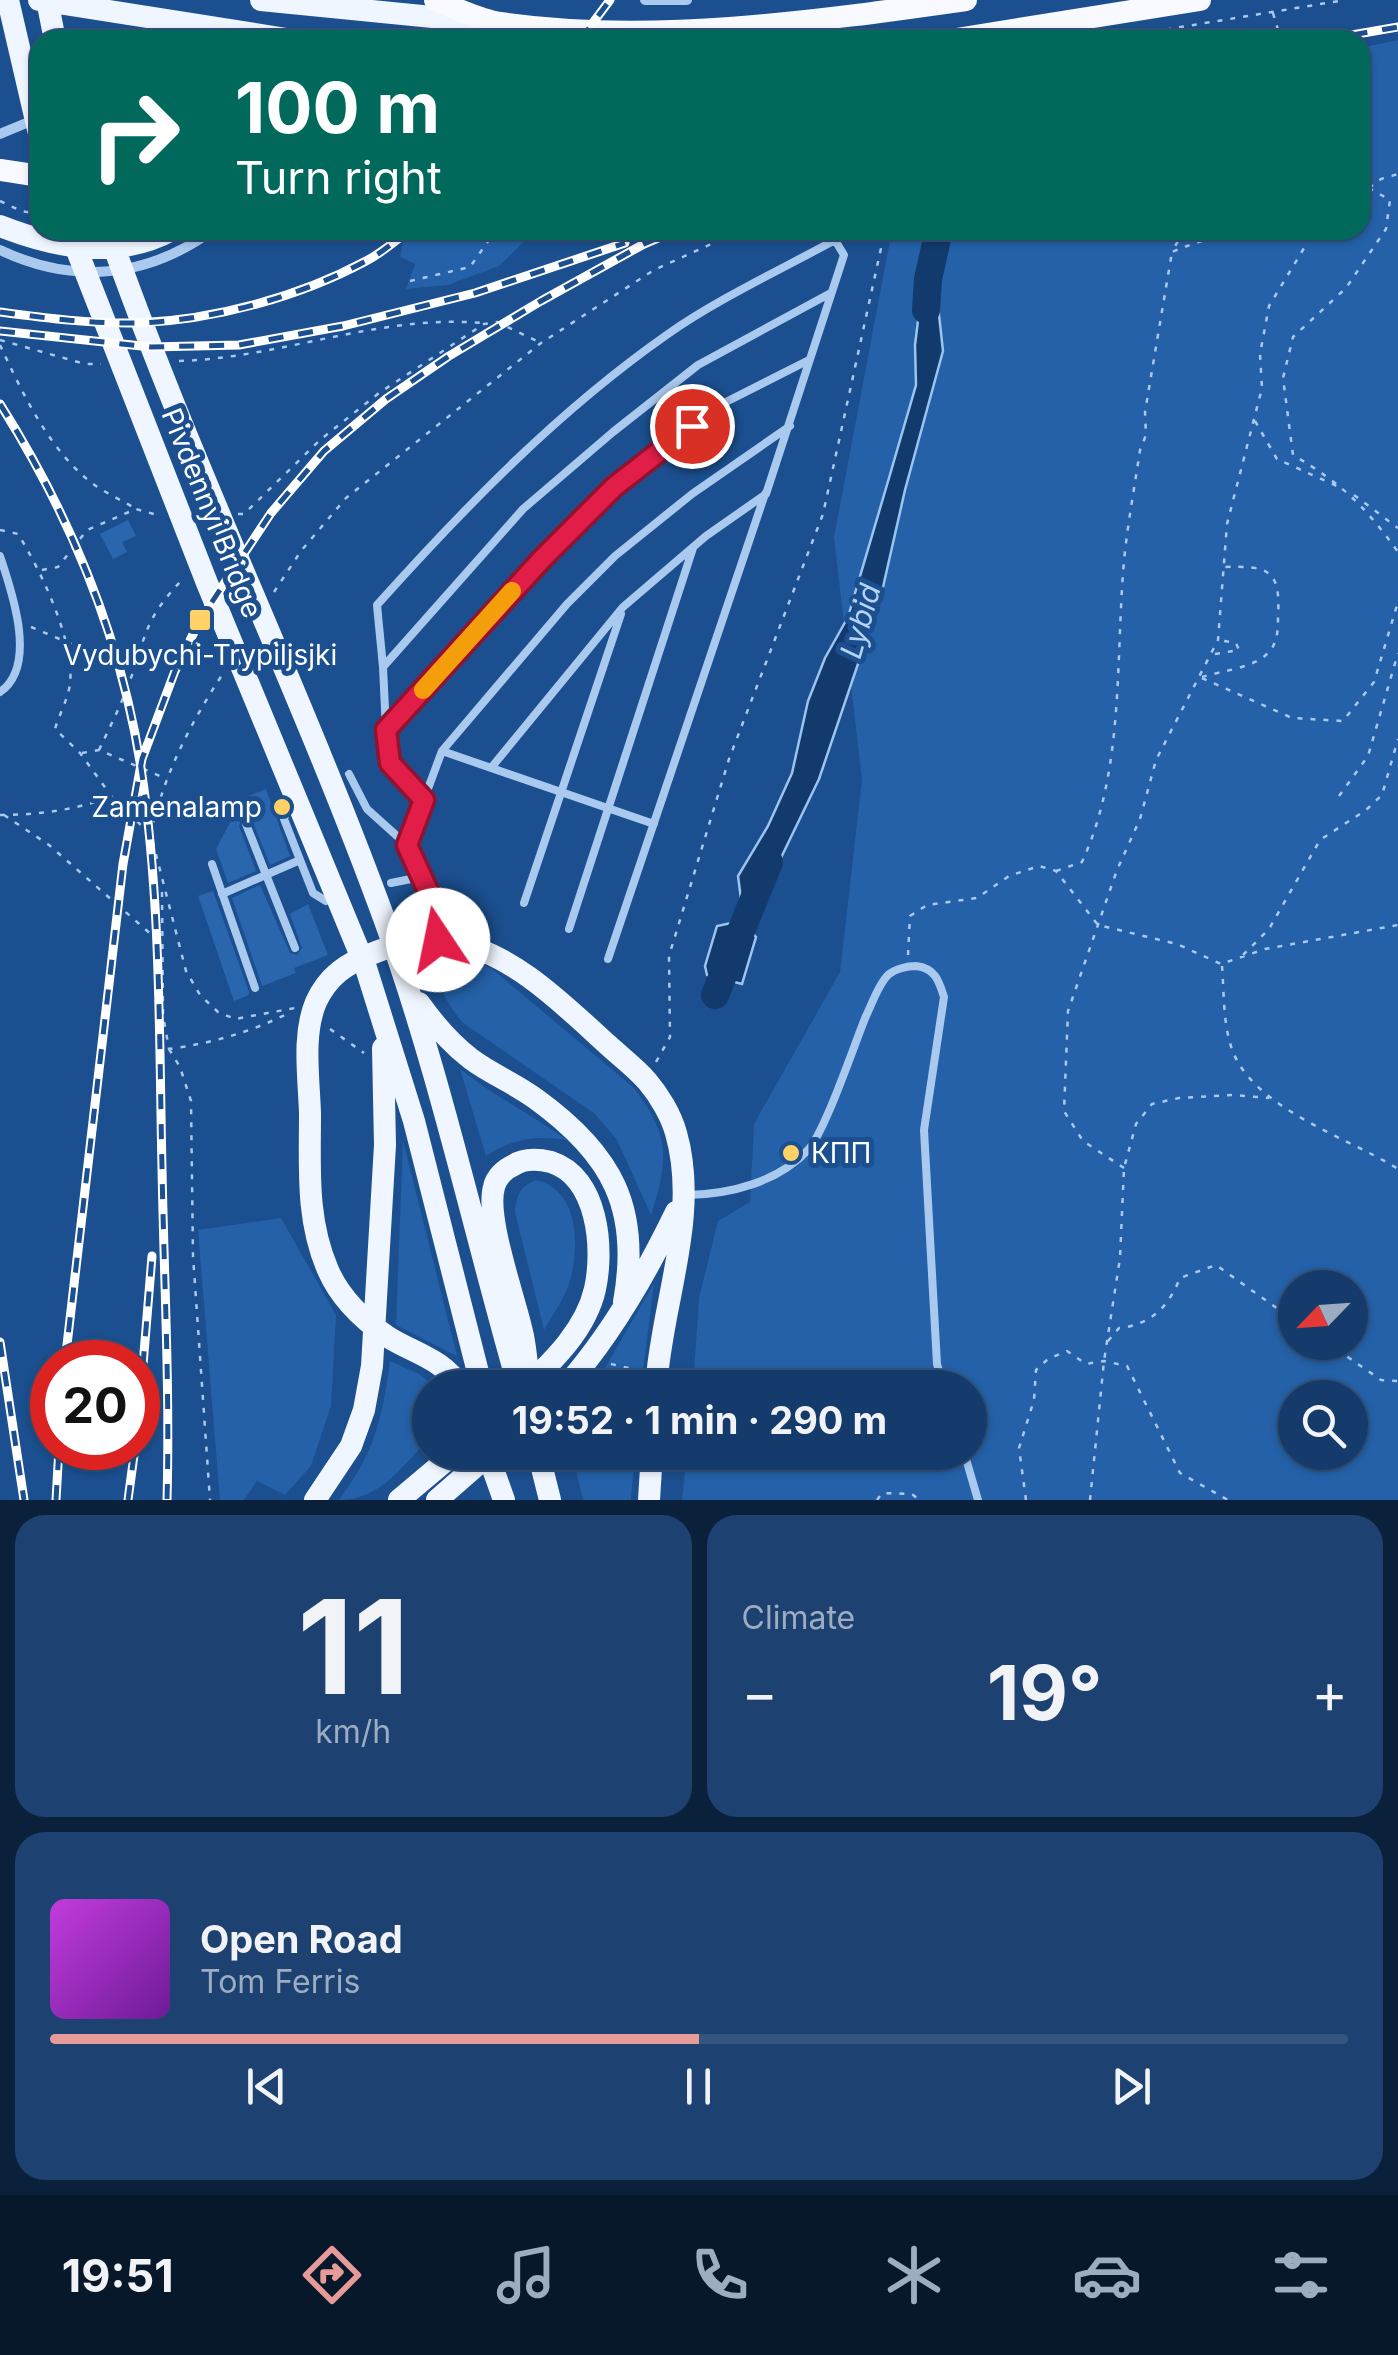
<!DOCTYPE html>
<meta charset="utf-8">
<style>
:root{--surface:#143b6b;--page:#1d4271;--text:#f1f3f6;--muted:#9dadc1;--line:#33557e;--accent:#e69b98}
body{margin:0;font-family:Inter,sans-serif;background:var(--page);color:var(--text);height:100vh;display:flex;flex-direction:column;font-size:38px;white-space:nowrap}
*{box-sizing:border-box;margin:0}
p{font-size:32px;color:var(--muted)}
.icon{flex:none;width:55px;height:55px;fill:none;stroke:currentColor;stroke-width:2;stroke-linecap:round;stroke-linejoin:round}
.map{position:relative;height:1500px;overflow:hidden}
.sheet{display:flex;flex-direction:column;gap:15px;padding:15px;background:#0b203b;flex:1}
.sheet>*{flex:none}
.hud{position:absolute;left:30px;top:30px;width:1340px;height:210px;border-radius:30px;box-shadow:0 2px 8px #0004,0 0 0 2px var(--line);background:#00695c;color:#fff;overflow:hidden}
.needle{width:65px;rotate:245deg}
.tools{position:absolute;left:1278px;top:1270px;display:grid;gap:20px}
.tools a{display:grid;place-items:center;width:90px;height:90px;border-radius:50%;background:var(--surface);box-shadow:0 2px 8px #0004,0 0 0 2px var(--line);font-size:50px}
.speed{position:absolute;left:30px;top:1340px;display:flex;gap:20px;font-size:50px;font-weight:700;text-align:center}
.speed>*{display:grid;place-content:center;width:130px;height:130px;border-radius:50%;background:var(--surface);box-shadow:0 2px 8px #0004,0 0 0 2px var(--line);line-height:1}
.speed .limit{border:15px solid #d22;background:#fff;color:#111}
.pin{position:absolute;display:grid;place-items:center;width:85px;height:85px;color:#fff;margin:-42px;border:5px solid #fff;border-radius:50%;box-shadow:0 2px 10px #0007}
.me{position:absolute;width:110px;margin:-55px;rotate:349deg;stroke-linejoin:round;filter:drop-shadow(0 0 8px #0008)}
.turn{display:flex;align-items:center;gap:35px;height:210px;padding:0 40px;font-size:45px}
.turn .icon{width:130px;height:130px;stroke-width:2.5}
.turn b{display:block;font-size:70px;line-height:85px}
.big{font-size:75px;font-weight:700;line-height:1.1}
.sheet .tile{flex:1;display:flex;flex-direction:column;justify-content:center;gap:15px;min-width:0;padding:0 35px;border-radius:30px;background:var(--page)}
.sheet .dial{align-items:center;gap:0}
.dial b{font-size:130px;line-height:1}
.song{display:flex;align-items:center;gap:30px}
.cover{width:120px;height:120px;border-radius:15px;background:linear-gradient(135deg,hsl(290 70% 55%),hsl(280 70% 35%))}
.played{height:10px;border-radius:5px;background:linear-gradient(90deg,var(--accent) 50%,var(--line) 50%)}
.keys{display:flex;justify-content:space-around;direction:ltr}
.heat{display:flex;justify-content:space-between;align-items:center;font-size:55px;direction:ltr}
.sheet .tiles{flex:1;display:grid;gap:15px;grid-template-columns:1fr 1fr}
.tile:last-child{grid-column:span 2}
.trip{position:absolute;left:412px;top:1370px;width:575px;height:100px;border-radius:50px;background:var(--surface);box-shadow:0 2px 8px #0004,0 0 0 2px var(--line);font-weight:700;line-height:100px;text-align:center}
.dock{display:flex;height:160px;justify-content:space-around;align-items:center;background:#08182b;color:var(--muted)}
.dock .icon{width:70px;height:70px}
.dock .on{color:var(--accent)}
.dock b{font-size:45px;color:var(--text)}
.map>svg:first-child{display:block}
.green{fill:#2461a8;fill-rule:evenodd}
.water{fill:#123a6d;stroke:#9cc4f0;stroke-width:2.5}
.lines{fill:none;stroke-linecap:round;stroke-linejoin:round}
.river{stroke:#123a6d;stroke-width:28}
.building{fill:#2a66ad}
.path{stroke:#a9c9ee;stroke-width:2.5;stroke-dasharray:5 8;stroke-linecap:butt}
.service{stroke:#a9c9ee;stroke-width:8}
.minor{stroke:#a9c9ee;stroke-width:10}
.primary{stroke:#f0f6ff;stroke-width:22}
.trunk{stroke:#f8faff;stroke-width:22}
.rail-casing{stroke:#fff;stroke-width:9}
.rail{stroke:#1b4f8f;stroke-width:5;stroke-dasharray:15;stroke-linecap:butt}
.route-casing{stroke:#92132f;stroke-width:25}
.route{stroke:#e11d48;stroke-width:18}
.slow{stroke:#f59e0b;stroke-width:18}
.poi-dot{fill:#ffd166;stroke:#1b4f8f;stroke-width:4}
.labels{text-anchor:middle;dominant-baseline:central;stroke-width:10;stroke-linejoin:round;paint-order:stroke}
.street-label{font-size:28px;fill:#fff;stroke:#1b4f8f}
.poi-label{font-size:28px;fill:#fff;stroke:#1b4f8f}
.water-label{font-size:30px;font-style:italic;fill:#b5d3f5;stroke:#1b4f8f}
</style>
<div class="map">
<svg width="1398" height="1500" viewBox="0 0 1398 1500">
<rect width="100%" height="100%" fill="#1b4f8f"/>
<!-- green -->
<path class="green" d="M 1398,40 L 1398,1500 L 682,1500 L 687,1453 L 970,1452 L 970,1388 L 693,1387 L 699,1298 L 718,1221 L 750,1202 L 754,1124 L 840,972 L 862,780 L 834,537 L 892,230 L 1360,230 L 1360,48 ZM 1295,1288 L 1350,1288 L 1350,1342 L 1295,1342 ZM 1295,1398 L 1350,1398 L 1350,1452 L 1295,1452 Z
M 405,230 L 559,230 L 526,240 L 499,266 L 448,285 L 406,289 L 415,264 L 400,257 Z
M 437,955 L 461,957 L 491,968 L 634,1088 C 670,1136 669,1159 651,1215 L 617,1140 L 594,1113 L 463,1023 C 446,1003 437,982 428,957 Z
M 460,1069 C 493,1095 532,1115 567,1140 C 535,1135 512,1139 486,1156 Z
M 403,1141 L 457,1356 L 396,1325 Z
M 536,1180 C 579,1190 580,1245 570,1281 C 565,1298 553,1314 544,1330 L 515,1212 C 516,1196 520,1186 536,1180 Z
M 281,1218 L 336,1315 L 331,1406 L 311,1466 L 285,1495 L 257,1481 L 244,1500 L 220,1500 L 198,1230 Z
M 654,1283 L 641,1387 L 594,1387 Z
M 390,1361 L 419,1374 L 436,1387 L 430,1388 L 430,1438 C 403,1465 381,1500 339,1500 C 375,1451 382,1420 390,1361 Z
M 572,1453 L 635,1453 L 631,1500 L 583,1500 Z"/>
<!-- water -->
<path class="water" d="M 924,272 L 935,278 L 943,351 L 905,490 L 881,596 L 819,779 L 764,893 L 741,899 L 738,876 L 768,826 L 792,773 L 808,701 L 825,658 L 848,617 L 889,478 L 916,385 L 915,345 Z
M 731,923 L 749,929 L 756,937 L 742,984 L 707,975 L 705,966 L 717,926 Z"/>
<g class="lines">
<!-- river -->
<path class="river" d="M 926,310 L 928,279 L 939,230
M 715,995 L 769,862"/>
</g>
<!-- building -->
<path class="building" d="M 128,520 L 136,536 L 122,542 L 127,552 L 113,559 L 100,534 Z
M 266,789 L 290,856 L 270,865 L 252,820 L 242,818 L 239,826 L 256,871 L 228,883 L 216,849 L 243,798 Z
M 260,885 L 290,953 L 297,955 L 302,948 L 290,914 L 308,904 L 328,955 L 294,968 L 296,973 L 262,986 L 232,898 Z
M 213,891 L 249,992 L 249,995 L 234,1001 L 198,896 Z"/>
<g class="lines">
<!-- path -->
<path class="path" d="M 1273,13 L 1281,40
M 1102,40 L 1345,0
M 1369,188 L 1381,179 L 1398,174
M 1360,198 L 1369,188 L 1390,200 L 1386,229 L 1346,288 L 1293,337 L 1283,378 L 1293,455 C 1341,483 1366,507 1398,552
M 0,201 L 21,211 L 40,214
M 1184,230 L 1172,252 C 1193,243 1213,237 1235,233 C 1265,227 1276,249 1314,230
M 410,281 L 470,267 L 496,230
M 0,340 L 85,364 L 101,364
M 0,345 C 23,394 50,453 96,486 C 108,494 123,501 136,509
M 179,361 C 281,358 380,314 482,323
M 1255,421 L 1277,459 L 1339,487
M 1354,495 L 1398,528
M 238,514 L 244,514 L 320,440 L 379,393 L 484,324 L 497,322 L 541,343
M 0,530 L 18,534 C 40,569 75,641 70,684 C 68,699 59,715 55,729 L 80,753 L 112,797 L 151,835 L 186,971 L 200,995 L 218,1012 L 235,1019 L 295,1008
M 42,570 L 58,567 L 87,530 L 136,509 L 161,516
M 274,592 L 301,551 L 346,498 L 541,343 L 654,270 L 742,230
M 31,627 L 81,648
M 196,642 L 199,651
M 1215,654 L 1239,650 L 1236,643 L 1218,640
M 1202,677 C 1221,671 1254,668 1268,653 C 1278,643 1278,629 1278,616 C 1281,568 1267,566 1223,567
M 1202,678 L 1292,718 L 1343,721 L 1374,682 L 1398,602
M 99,750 C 108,731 118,711 126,691 C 147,639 140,623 183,579
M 82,753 L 99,750 L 167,779
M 1339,796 L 1368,756 L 1398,653
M 0,815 C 37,815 75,810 110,797
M 4,815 L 49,845 L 161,943
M 151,835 C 162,778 190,724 222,675
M 1056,871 L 1082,862 C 1123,773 1116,669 1123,573 C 1126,532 1134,491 1140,450 L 1146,435 L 1145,412 L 1172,252
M 162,892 L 163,1015 L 169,1049 C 213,1043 251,1032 291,1012
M 908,955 L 910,916 L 927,905 L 977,898 L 1009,876 L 1039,866 L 1056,871 L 1098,925 L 1177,944 L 1221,964 L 1265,949 L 1398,925
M 1243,955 L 1269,929 L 1320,840 L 1366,810 L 1382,795 L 1398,739
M 1222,966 C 1224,990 1223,1019 1230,1043 C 1247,1107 1346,1136 1398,1169
M 330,1029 L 364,1053
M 169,1049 L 180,1067 L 191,1101 L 193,1256 L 210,1500
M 656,1062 L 670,1037 L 669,956 L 729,759 L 823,514 L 885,230
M 1124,1168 L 1083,1141 L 1064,1111 L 1068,1011 L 1117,870 L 1140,819 L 1156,760 L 1218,640 L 1227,524 L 1262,388 L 1260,354 L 1269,306 L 1315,230
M 1108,1341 L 1119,1328 C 1151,1325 1169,1306 1180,1278 L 1216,1265 L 1295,1321
M 1326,1342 L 1381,1380 L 1398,1381
M 611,1364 L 637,1370
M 630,1388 L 636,1379
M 569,1458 L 580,1452
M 877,1500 L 882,1493 L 912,1494 L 919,1500
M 1026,1500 L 1019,1448 L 1034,1400 L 1036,1370 L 1048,1359 L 1067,1351 L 1086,1364 L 1104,1361 L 1127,1366 L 1180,1473 L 1228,1500
M 1090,1500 L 1104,1361 L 1120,1258 L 1124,1168 L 1136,1124 L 1152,1104 L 1179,1098 L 1233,1095 L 1269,1098"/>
<!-- service -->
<path class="service" d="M 0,556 C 12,592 38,666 0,692
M 383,667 L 377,605 C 465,507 559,410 668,334 C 716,300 782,269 835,240 L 844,255 L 766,494 L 706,536 L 623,607 L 491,768
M 386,730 L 383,667 L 523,509 L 613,432 L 698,365 L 829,294
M 442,751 L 654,824
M 349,774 L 367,809 L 407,845 L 433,902 L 437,936
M 424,800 L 390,763 L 386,730 L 542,559 L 614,487 L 718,406 L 807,361
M 289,803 L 284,819 L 313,893 L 326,901
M 246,824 L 295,948
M 407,845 L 442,751 L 567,604 L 615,556 L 692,494 L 790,426
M 212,864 L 255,988
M 391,883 L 421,877
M 222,894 L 300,860
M 524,903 L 621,614
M 569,929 L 693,548
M 608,959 L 765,494
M 688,1195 C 731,1194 778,1182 808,1150 C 825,1132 854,1045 866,1016 C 872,1004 878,985 888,975 C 895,969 907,966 916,966 C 935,968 939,981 944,997 L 924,1130 L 937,1364 L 944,1388
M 964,1452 L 978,1500"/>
<!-- minor -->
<path class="minor" d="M 645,0 L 687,0
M 0,134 L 36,119
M 0,250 C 74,285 147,278 213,230"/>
<!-- primary -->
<path class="primary" d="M 8,0 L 40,138
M 39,0 L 293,40
M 47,0 L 55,40
M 261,0 L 483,22
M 0,226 C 56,248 116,260 172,230
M 69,230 L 207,583 L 366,968 L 414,1121 L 482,1388
M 108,230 C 190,464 300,688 385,921 C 440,1073 474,1232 519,1388
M 419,1003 C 434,1024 450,1043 471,1059 C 491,1074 516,1084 536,1099 C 612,1154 641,1208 624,1302
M 461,1388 C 444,1359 413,1353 388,1337 C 363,1320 340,1298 328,1270 C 306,1220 310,1168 310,1114 C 309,1078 302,1035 316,1002 C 328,976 346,964 371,954 C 395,944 427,937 453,942 C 513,953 564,1005 608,1045 C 621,1057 636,1068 647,1081 C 659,1095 671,1115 676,1133 C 700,1217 661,1304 656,1388
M 525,1388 C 554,1360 586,1329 595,1289 C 604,1248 598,1177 551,1162 C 538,1159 525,1158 514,1165 C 505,1169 496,1177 494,1187 C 485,1219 516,1301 523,1336 C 526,1351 527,1367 529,1382
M 564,1388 C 609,1338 647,1272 676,1212
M 487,1452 L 504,1500
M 538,1452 L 550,1500
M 315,1500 L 351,1446 L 364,1410 L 372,1366 L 385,1145 L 383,1048
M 399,1500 L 456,1452
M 437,1500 L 492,1452
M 649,1500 L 652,1452"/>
<!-- trunk -->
<path class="trunk" d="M 435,0 C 456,8 479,20 500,23 C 650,45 818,21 966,0
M 950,40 L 1200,0
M 0,170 L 40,176"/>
<!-- rail casing -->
<g class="rail-casing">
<path id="rail" d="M 580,40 L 610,0
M 1323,40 L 1398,27
M 0,312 C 45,318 92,324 138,323 C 214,320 299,297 366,261 C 382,253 396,240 410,230
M 0,331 L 151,347 L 239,345 L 343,326 L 475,293 L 625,243
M 0,404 C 70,515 121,638 141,768 C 161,900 159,1035 162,1168 C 164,1279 170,1389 167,1500
M 0,1342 L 24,1500
M 65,1362 L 123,864 L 142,759 L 175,671 L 200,620 L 271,513 L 324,451 L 386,399 L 449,356 L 541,301 L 644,244 L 677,230
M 138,1426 L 152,1256
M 56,1500 L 59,1448
M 128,1500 L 135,1448"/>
</g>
<!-- rail -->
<use href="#rail" class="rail"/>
</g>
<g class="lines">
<!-- route casing -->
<g class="route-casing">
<path id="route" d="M 438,940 L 433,902 L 407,845 L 424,800 L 390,763 L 386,730 L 542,559 L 614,487 L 692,426"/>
</g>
<!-- route -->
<use href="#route" class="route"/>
<!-- slow -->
<path class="slow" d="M 423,690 L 512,591"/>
</g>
<!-- markers -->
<g class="poi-dot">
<rect x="188" y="608" width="24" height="24" rx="5"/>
<circle cx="282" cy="807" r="10"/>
<circle cx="791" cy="1153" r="10"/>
</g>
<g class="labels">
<!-- street labels -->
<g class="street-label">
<text transform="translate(212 513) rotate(68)">Pivdennyi Bridge</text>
</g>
<!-- poi labels -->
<g class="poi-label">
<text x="200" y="655">Vydubychi-Trypiljsjki</text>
<text x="262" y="807" text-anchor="end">Zamenalamp</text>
<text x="811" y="1153" text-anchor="start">КПП</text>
</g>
<!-- water labels -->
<g class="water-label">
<text transform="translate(860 621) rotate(-74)">Lybid</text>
</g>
</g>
</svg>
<div class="tools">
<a><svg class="needle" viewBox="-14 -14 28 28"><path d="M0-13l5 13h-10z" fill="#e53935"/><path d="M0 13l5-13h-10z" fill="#9dadc1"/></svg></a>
<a><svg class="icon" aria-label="search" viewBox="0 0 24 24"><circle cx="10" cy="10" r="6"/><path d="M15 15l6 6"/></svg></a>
</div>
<div class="speed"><div class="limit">20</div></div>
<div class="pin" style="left:692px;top:426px;background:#d93025"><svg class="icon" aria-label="arrive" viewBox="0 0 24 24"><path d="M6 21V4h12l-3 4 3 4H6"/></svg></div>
<svg class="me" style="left:438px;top:940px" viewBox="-20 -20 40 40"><circle r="19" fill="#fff"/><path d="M0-13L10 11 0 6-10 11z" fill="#e11d48"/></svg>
<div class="trip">19:52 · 1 min · 290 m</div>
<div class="hud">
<div class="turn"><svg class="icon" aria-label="right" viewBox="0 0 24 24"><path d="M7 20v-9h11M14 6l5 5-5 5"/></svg><div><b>100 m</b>Turn right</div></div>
</div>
</div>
<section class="sheet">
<div class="tiles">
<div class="tile dial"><b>11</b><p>km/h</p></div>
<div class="tile"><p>Climate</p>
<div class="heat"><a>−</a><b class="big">19°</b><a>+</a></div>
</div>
<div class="tile">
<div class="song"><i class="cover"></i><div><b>Open Road</b><p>Tom Ferris</p></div></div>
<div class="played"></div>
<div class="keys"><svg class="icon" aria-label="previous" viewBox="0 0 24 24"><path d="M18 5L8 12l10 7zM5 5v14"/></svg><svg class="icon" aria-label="pause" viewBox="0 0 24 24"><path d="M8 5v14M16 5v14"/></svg><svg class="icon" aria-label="next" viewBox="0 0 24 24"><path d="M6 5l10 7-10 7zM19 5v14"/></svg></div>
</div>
</div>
</section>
<nav class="dock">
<b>19:51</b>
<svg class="icon on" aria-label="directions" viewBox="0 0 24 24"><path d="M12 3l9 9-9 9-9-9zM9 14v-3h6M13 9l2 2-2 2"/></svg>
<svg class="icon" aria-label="music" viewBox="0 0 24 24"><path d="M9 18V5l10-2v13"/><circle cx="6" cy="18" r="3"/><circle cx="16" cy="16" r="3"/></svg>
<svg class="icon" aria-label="phone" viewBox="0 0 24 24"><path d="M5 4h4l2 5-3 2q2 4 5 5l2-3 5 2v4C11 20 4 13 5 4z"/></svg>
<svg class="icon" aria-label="climate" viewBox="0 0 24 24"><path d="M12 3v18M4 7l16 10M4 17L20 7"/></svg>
<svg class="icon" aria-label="car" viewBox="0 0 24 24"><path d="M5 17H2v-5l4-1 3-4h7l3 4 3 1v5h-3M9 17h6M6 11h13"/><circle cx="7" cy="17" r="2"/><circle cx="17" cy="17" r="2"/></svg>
<svg class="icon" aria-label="filters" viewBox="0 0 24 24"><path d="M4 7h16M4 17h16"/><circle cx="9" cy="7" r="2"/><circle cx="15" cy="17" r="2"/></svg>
</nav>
